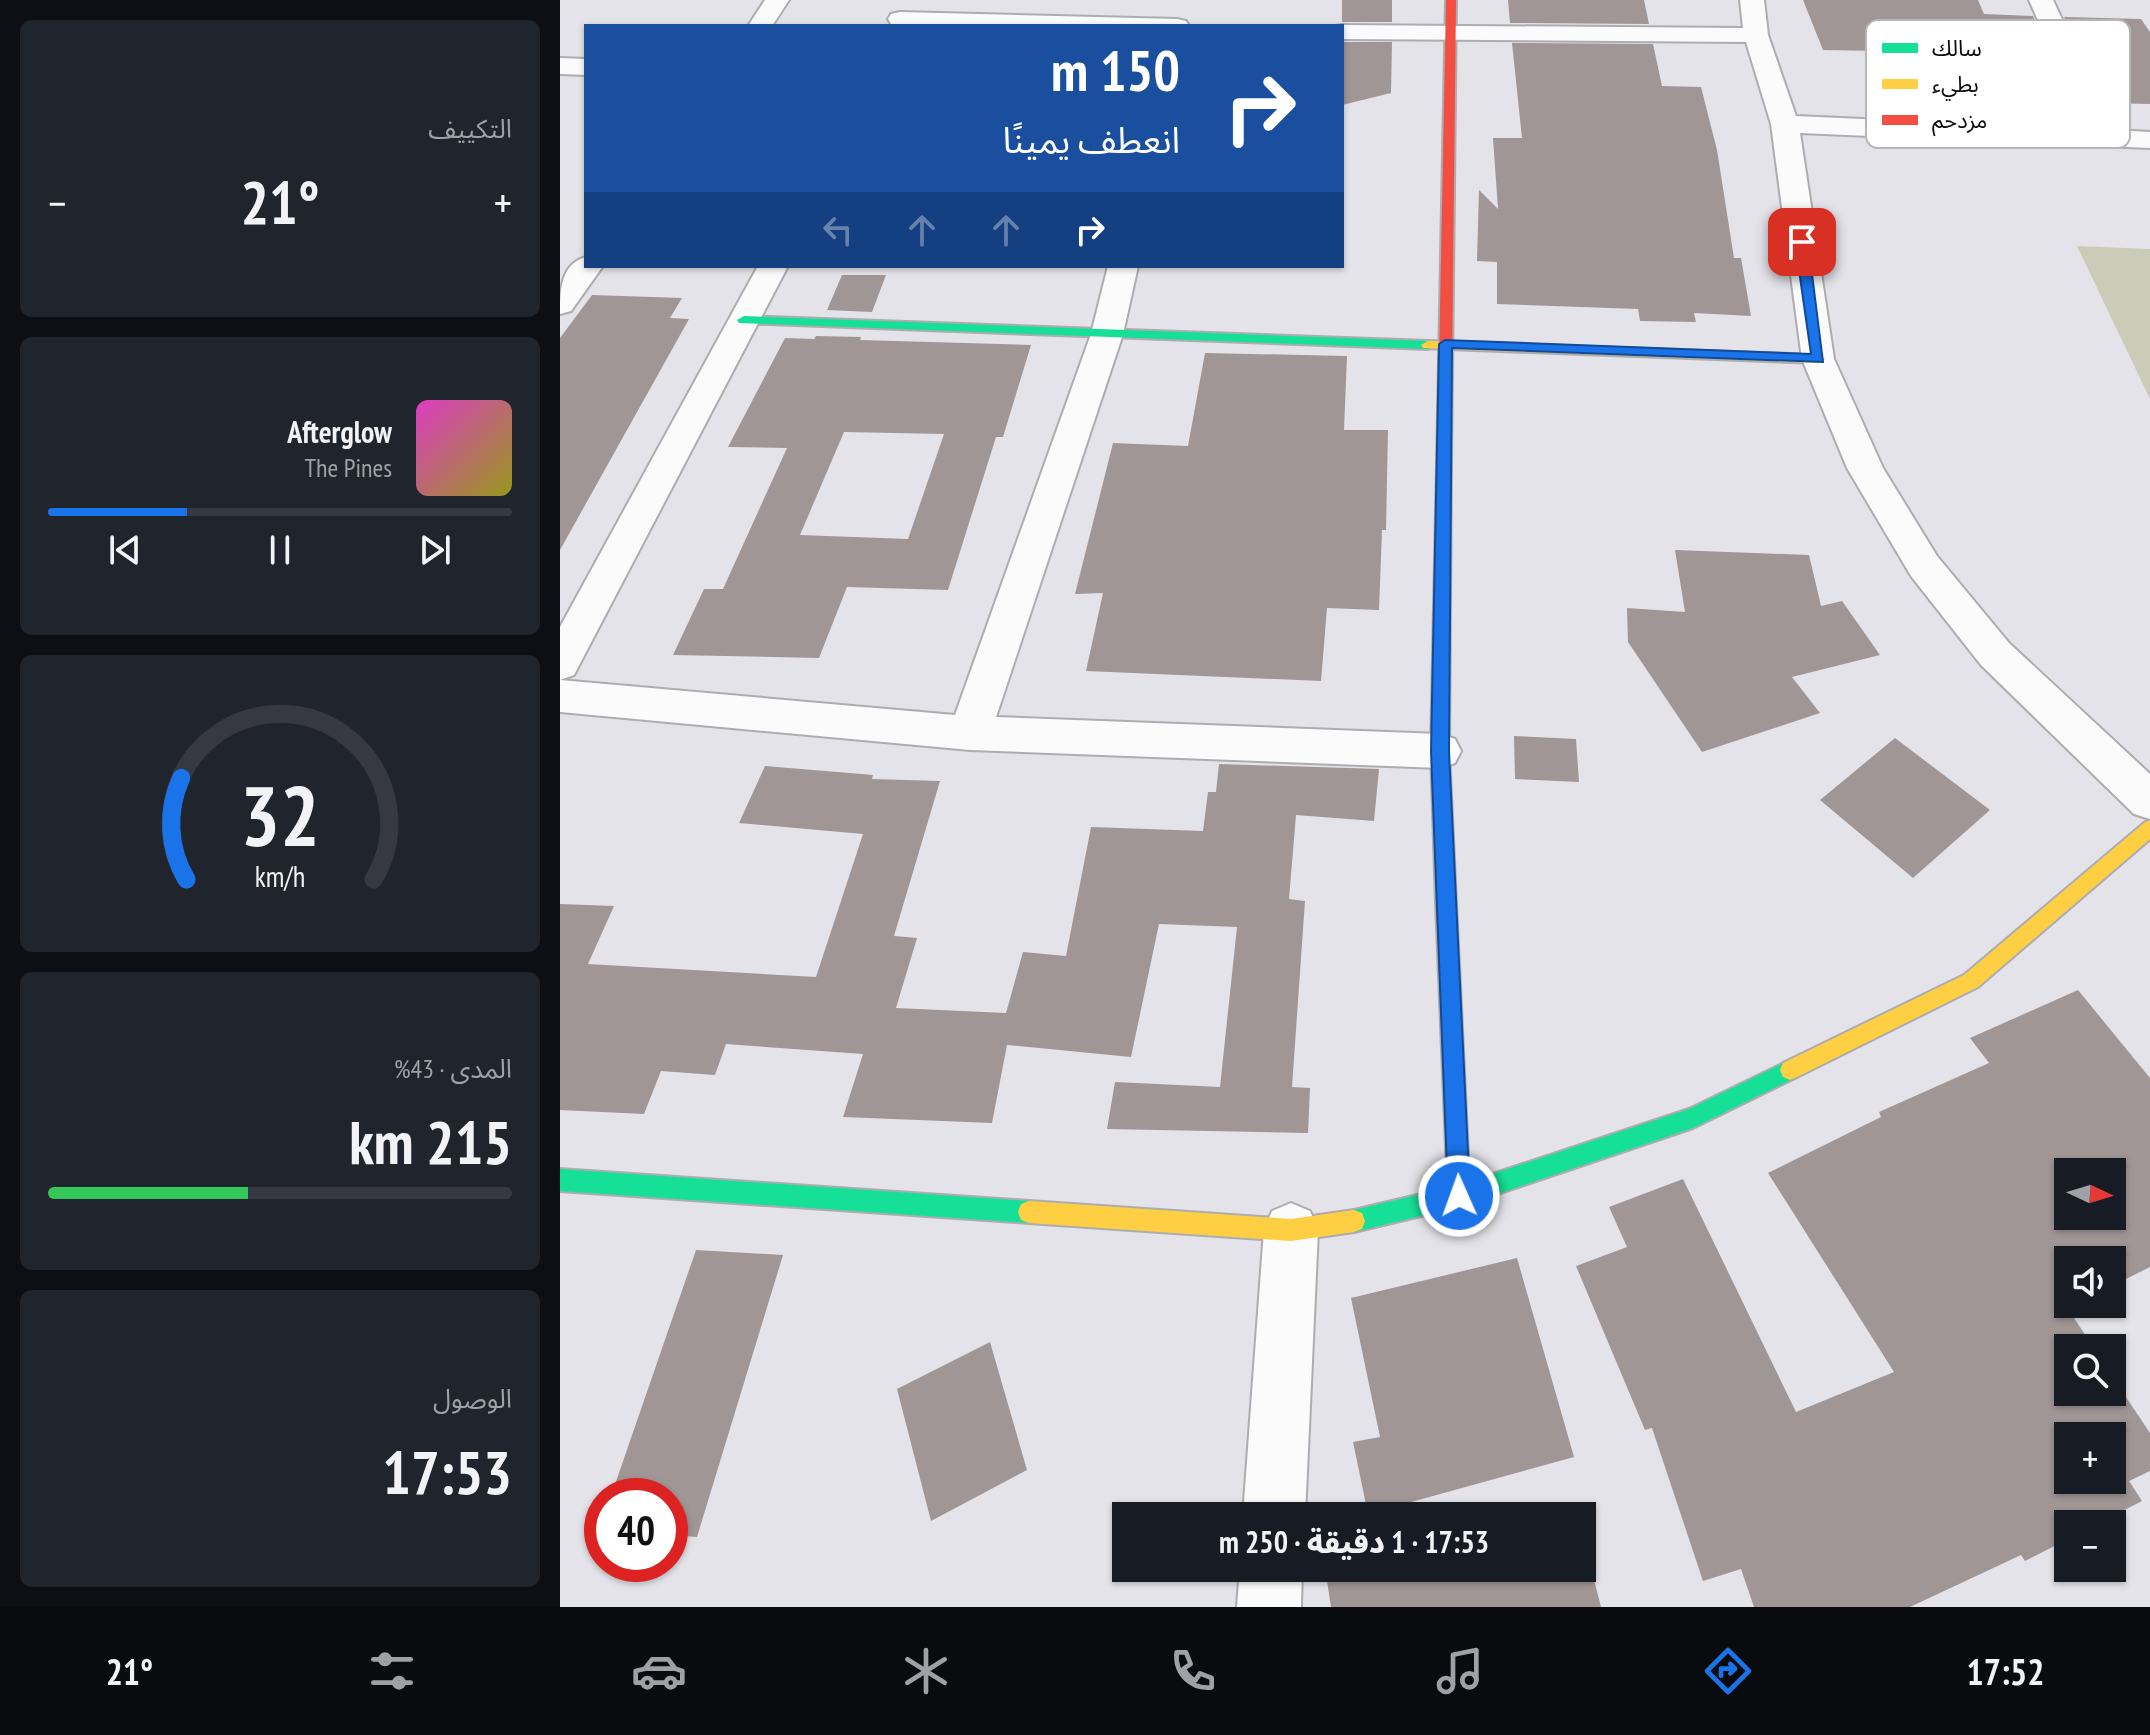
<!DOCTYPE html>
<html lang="ar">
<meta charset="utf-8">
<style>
:root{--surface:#171b24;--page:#20242c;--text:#f1f3f6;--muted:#9ea1a6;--line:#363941;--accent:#1a73e8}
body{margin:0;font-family:"PT Sans Narrow","Noto Sans Arabic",sans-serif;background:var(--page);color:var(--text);direction:rtl;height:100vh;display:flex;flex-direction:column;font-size:30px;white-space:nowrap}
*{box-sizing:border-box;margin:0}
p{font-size:26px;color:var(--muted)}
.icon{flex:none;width:44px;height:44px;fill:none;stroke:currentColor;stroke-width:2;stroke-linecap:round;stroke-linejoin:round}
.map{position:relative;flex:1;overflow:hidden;direction:ltr}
.panel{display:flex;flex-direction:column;gap:20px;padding:20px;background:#0d0f14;width:560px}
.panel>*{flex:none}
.banner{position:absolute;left:24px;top:24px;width:760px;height:244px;border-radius:0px;box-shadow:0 2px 6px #0004;direction:rtl;background:#1a4fa0;color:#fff;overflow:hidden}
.needle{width:52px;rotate:94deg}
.buttons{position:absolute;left:1494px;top:1158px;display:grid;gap:16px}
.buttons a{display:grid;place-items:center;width:72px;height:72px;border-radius:0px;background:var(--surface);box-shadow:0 2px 6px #0004;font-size:40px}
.speed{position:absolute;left:24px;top:1478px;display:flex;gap:16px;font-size:40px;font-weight:700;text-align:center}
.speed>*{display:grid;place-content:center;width:104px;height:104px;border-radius:50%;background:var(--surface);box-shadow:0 2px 6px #0004;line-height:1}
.speed .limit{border:12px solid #d22;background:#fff;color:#111}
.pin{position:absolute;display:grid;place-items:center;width:68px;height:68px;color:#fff;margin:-34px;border-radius:16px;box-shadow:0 4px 12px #0006}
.me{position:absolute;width:88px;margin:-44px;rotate:358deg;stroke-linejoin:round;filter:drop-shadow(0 0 6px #0008)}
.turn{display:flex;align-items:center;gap:28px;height:168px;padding:0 32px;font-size:36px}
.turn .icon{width:104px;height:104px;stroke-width:2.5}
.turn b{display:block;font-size:56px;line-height:68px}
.lanes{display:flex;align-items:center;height:76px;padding:0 32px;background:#0003;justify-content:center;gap:40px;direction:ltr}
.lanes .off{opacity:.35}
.big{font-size:60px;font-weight:800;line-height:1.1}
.panel .widget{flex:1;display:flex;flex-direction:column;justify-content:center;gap:12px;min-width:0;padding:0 28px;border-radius:12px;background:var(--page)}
.panel .dial{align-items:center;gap:0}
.dial svg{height:208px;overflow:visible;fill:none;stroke:var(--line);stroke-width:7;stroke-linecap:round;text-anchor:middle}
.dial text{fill:var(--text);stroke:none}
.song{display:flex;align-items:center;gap:24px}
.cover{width:96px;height:96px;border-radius:12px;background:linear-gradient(135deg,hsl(310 70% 55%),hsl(60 70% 35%))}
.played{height:8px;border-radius:4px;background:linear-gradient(90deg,var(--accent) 30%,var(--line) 30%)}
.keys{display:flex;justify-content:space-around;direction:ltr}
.heat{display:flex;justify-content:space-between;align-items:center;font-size:44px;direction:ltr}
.charge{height:12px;border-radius:6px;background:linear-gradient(90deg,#34c759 43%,var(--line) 0)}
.trip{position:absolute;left:552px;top:1502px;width:484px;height:80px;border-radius:0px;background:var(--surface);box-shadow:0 2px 6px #0004;font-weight:800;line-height:80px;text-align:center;direction:rtl}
.dock{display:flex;height:128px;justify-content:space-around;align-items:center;background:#090b0e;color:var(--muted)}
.dock .icon{width:56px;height:56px}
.dock .selected{color:var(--accent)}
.dock b{font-size:36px;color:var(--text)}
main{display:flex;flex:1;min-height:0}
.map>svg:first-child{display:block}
.green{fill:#cbccb7}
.building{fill:#a19696;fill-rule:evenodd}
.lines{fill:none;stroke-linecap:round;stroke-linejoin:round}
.street-casing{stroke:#adacb0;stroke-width:4}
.fast-casing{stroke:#adacb0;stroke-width:4}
.slow-casing{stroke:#adacb0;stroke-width:4}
.jam-casing{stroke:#adacb0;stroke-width:4}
.street{fill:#fbfbfc;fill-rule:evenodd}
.fast{fill:#16e098;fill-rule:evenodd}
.slow{fill:#ffcf43;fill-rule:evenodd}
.jam{fill:#f24e42;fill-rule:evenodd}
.route{fill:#1a73e8;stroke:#114b97;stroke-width:2}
.key{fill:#fff;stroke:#b6b6b7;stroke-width:2}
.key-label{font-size:22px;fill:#0c0c0f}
</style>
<main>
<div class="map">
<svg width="1590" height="1607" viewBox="0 0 1590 1607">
<rect width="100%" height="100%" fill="#e4e3e9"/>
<!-- green -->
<path class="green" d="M 1517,246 L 1590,249 L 1590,399 Z"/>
<!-- building -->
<path class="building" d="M 782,0 L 832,0 L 832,22 L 782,22 Z
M 948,0 L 1084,0 L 1089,24 L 950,23 Z
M 1243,0 L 1418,0 L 1424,14 L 1473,16 L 1510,101 L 1370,99 L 1360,73 L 1331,72 L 1322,51 L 1263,50 Z
M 1504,17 L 1581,19 L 1590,32 L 1590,104 L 1544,103 Z
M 782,42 L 832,42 L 831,93 L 782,105 Z
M 952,43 L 1093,44 L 1102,86 L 1141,87 L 1157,150 L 1174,258 L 1181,258 L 1191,316 L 1134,313 L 1136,322 L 1080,321 L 1078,309 L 937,304 L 937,262 L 917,261 L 919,190 L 938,209 L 933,138 L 962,138 Z
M 282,275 L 326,275 L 312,312 L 267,310 Z
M 32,295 L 122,298 L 110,318 L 129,319 L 0,550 L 0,338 Z
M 256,336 L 301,337 L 300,340 L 471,345 L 443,437 L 436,437 L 388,590 L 287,587 L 259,658 L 113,655 L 144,589 L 163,589 L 227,448 L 168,447 L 225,338 L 254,339 ZM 284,432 L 384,434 L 348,539 L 240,535 Z
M 645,353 L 787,356 L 784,430 L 828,430 L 826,530 L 822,530 L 819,610 L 767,608 L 761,681 L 526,671 L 543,593 L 515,594 L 553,443 L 628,446 Z
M 1115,550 L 1249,555 L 1261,606 L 1282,601 L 1320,655 L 1232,677 L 1260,713 L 1142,752 L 1068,642 L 1067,608 L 1125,612 Z
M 954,736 L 1016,739 L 1019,782 L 955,779 Z
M 1335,738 L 1430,810 L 1353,878 L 1260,800 Z
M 659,764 L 819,769 L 814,821 L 736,815 L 729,899 L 745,901 L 732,1087 L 750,1088 L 748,1133 L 547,1129 L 555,1082 L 660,1087 L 677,927 L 599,924 L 571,1057 L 447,1045 L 432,1123 L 283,1117 L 303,1054 L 166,1044 L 155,1075 L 101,1071 L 84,1114 L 0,1110 L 0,904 L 54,906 L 28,964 L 256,977 L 303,834 L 179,823 L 205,766 L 313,775 L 312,779 L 380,781 L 334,936 L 357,938 L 336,1008 L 446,1013 L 463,952 L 506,956 L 531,827 L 643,831 L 648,792 L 656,792 Z
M 1518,990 L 1590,1078 L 1590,1267 L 1552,1286 L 1552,1260 L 1508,1260 L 1508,1304 L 1517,1304 L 1508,1309 L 1534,1348 L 1508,1348 L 1508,1392 L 1552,1392 L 1552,1376 L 1590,1433 L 1590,1471 L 1569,1481 L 1582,1501 L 1537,1524 L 1508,1524 L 1508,1539 L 1465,1561 L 1461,1555 L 1350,1607 L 1194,1607 L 1181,1569 L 1143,1581 L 1092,1428 L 1085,1430 L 1016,1266 L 1067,1247 L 1049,1207 L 1123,1179 L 1236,1412 L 1334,1372 L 1208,1173 L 1321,1117 L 1319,1112 L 1429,1063 L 1410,1038 ZM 1508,1172 L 1552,1172 L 1552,1216 L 1508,1216 ZM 1508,1436 L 1552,1436 L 1552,1480 L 1508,1480 Z
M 136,1250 L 223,1255 L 137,1537 L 110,1535 L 110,1496 L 51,1496 Z
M 957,1258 L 1014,1457 L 808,1514 L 793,1442 L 820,1437 L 791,1298 Z
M 430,1342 L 467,1470 L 371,1521 L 337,1389 Z
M 765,1568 L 1031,1568 L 1041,1607 L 771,1607 Z"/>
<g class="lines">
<!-- street casing -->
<g class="street-casing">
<path id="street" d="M 205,0 L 229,0 L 212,26 L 188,26 Z
M 1180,0 L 1204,0 L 1208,35 L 1236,116 L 1526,129 L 1469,0 L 1493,0 L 1554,130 L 1590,132 L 1590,148 L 1240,133 L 1274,359 L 1323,468 L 1377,556 L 1449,643 L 1590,774 L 1590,819 L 1574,814 L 1421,665 L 1351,576 L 1287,468 L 1242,359 L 1211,124 L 1186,42 L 782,39 L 782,26 L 776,26 L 782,25 L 1183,28 Z
M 340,12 L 617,19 L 626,21 L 629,26 L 331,24 L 328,19 L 331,14 Z
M 0,58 L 26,59 L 26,75 L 0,74 Z
M 26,257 L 26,266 L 43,266 L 11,311 L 0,314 C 0,292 0,264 26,257 Z
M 198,266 L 228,266 L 14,675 L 0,680 L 0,627 Z
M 548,266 L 578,266 L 563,334 L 436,717 L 880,734 L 895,739 L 901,751 L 895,763 L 880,768 L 410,750 L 0,712 L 0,680 L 395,715 L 531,334 Z
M 731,1203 L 750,1211 L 758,1230 L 745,1516 L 683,1516 L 704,1230 L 712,1211 Z
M 680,1568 L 742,1568 L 741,1607 L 677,1607 Z"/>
</g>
<!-- fast casing -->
<g class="fast-casing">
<path id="fast" d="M 184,316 L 868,341 L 875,345 L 868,349 L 179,323 L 177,320 Z
M 884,459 L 891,464 L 889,751 L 896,903 L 893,909 L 886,911 L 879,909 L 876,903 L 871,751 L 877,464 Z
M 1230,1060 L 1237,1063 L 1240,1070 L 1237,1077 L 1133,1128 L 899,1207 L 794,1232 L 786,1229 L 783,1221 L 786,1213 L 794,1210 L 899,1185 L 1129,1109 Z
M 0,1169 L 469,1201 L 477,1204 L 480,1212 L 477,1220 L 469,1223 L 0,1191 Z"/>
</g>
<!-- slow casing -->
<g class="slow-casing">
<path id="slow" d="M 868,341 L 1258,355 L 1265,359 L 1258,363 L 863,348 L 861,345 Z
M 1590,820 L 1590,839 L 1418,987 L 1237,1077 L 1230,1080 L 1223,1077 L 1220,1070 L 1223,1063 L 1404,975 L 1584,823 Z
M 469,1201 L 731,1219 L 794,1210 L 802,1213 L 805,1221 L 802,1229 L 794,1232 L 731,1241 L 469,1223 L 461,1220 L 458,1212 L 461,1204 Z"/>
</g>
<!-- jam casing -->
<g class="jam-casing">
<path id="jam" d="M 886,0 L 896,0 L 891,464 L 884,469 L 877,464 Z
M 886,895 L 893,897 L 896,903 L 910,1196 L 907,1204 L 899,1207 L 891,1204 L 888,1196 L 876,903 L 879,897 Z"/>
</g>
<!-- street -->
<use href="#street" class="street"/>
<!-- fast -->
<use href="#fast" class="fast"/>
<!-- slow -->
<use href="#slow" class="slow"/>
<!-- jam -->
<use href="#jam" class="jam"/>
</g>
<!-- route -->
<path class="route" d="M 1242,238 L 1248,242 L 1263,362 L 892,348 L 889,751 L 910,1196 L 907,1203 L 899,1207 L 891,1203 L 888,1196 L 871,751 L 879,344 L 885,340 L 1251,354 L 1235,242 Z"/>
<!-- legend -->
<rect x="1306" y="20" width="264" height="128" rx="12" class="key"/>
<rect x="1322" y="43" width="36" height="10" fill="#16e098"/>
<rect x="1322" y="79" width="36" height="10" fill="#ffcf43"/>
<rect x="1322" y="115" width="36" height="10" fill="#f24e42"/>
<g class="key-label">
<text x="1372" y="56">سالك</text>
<text x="1372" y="92">بطيء</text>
<text x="1372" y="128">مزدحم</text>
</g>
</svg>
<div class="buttons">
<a><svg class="needle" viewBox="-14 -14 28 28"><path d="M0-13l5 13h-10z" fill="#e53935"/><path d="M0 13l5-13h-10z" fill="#9ea1a6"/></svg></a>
<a><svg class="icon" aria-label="sound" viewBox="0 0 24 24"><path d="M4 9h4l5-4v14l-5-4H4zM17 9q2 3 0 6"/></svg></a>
<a><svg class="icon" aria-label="search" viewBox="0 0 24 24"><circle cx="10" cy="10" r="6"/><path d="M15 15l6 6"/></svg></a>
<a>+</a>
<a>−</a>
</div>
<div class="speed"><div class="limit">40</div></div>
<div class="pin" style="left:1242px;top:242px;background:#d93025"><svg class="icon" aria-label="arrive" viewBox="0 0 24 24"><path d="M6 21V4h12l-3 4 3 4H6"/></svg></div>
<svg class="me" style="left:899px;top:1196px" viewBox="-20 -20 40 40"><circle r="17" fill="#1a73e8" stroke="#fff" stroke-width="3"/><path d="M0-11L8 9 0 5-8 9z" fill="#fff"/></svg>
<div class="trip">17:53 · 1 دقيقة · 250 m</div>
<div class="banner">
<div class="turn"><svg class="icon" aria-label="right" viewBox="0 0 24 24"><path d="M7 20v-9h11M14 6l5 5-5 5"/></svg><div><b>150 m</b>انعطف يمينًا</div></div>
<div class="lanes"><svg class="icon off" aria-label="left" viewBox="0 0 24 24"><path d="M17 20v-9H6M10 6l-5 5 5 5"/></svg><svg class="icon off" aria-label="ahead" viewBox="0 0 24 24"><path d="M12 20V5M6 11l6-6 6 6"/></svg><svg class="icon off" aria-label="ahead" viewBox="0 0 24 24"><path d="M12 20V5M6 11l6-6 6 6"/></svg><svg class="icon" aria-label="right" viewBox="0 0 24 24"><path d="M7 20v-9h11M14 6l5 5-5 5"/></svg></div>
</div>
</div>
<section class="panel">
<div class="widget"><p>التكييف</p>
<div class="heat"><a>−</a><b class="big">21°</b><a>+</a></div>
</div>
<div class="widget">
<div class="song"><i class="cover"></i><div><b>Afterglow</b><p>The Pines</p></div></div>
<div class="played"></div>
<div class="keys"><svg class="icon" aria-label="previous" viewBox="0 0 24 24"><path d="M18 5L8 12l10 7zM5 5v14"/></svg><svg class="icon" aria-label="pause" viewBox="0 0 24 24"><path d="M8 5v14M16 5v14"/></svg><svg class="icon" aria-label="next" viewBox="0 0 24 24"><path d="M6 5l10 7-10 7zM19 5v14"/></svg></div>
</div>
<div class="widget dial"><svg viewBox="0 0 100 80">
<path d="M14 69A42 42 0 1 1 86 69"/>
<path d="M14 69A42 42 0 0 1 12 30" stroke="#1a73e8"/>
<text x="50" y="56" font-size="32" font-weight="700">32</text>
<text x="50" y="72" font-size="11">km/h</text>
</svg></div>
<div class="widget"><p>المدى · 43%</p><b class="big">215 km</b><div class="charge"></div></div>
<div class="widget"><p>الوصول</p><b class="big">17:53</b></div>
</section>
</main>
<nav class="dock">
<b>17:52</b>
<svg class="icon selected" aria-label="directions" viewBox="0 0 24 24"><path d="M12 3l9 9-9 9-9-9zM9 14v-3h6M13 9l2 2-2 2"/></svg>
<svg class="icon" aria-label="music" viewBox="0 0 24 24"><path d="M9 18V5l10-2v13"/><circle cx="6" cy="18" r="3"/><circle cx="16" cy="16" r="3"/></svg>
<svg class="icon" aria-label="phone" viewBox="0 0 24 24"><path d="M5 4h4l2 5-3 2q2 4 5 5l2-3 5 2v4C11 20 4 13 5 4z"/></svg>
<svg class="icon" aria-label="climate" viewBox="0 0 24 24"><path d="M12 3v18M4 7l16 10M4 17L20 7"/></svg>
<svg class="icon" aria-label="car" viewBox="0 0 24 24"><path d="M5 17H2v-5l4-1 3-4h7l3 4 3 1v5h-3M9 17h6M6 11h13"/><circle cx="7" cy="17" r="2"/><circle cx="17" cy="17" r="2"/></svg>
<svg class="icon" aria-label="filters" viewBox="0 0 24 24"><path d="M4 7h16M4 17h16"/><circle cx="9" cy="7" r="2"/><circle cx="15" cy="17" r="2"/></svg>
<b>21°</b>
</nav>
